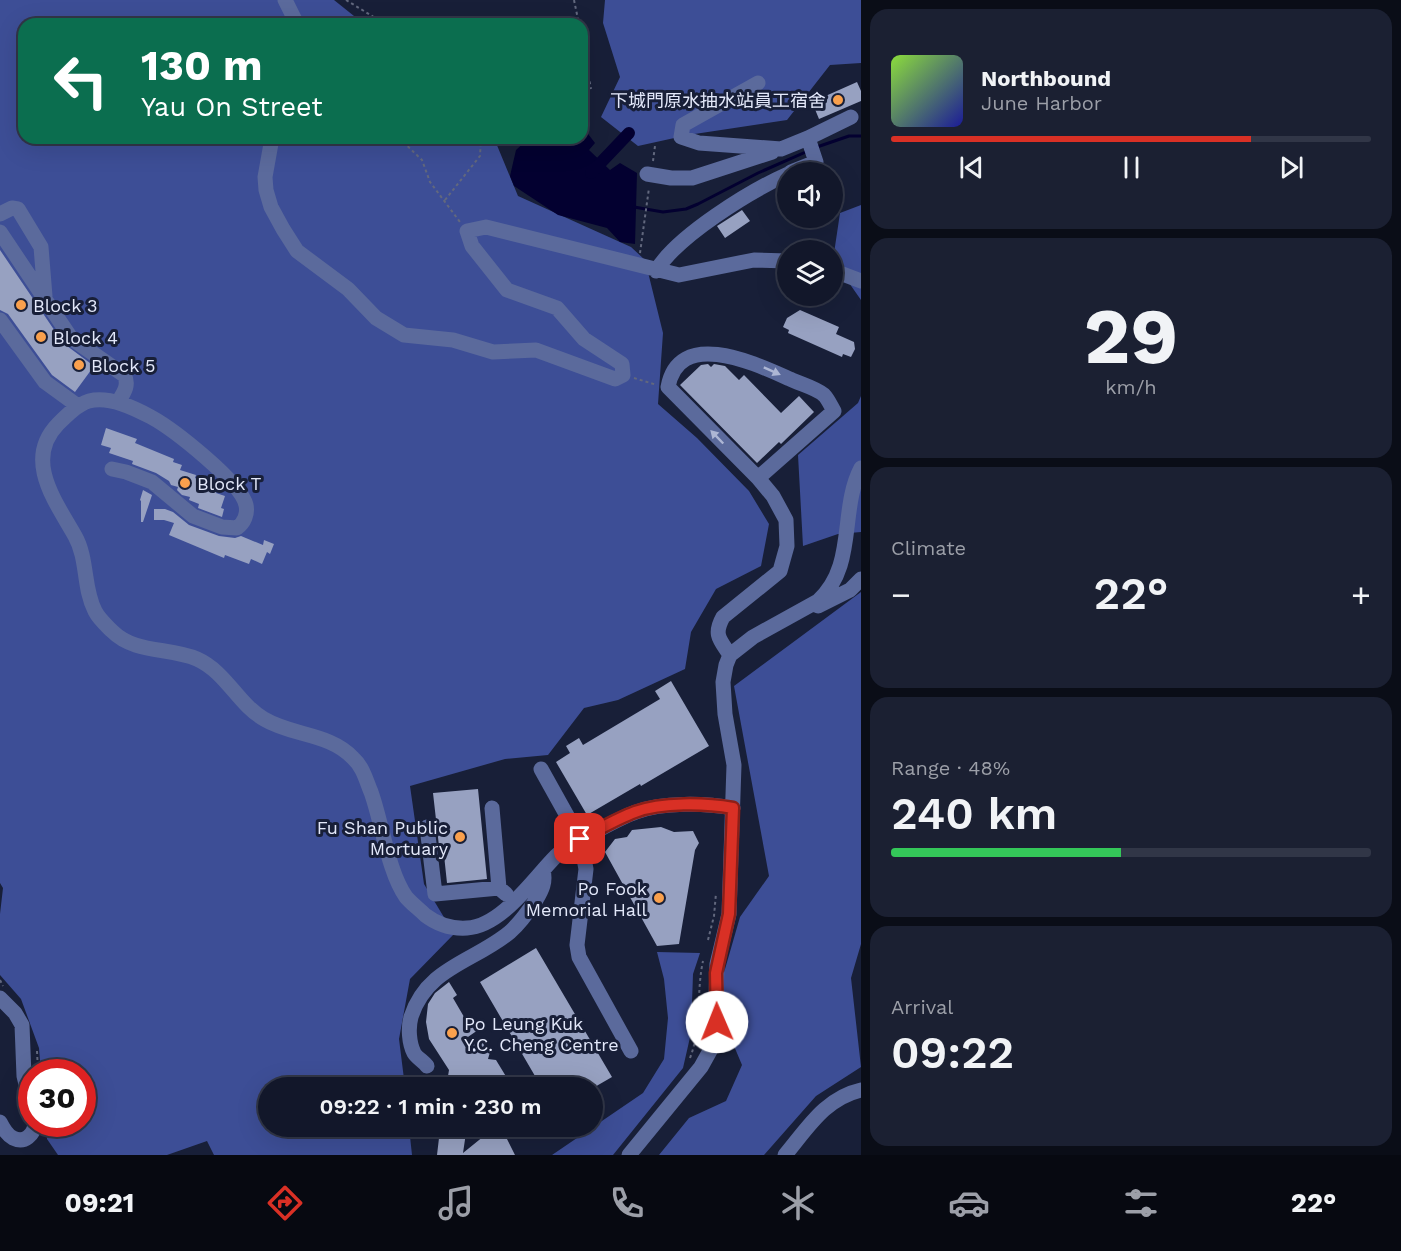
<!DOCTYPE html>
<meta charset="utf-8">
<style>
:root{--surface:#12172a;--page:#1b2032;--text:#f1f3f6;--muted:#9c9fa8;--line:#313647;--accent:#d93025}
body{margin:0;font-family:"Work Sans","Noto Sans TC",sans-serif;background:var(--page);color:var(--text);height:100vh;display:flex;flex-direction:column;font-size:22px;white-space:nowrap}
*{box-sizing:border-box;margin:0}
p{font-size:20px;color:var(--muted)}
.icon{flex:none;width:33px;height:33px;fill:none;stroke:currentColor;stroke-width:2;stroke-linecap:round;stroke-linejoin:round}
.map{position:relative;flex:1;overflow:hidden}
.details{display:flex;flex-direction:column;gap:9px;padding:9px;background:#0a0d17;width:540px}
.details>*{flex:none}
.hud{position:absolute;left:18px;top:18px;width:570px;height:126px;border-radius:18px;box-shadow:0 6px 24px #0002,0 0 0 2px var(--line);background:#0b6e4f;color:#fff;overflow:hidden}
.controls{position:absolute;left:777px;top:162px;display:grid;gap:12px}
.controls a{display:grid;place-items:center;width:66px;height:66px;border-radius:50%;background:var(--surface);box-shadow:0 6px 24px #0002,0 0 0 2px var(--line);font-size:30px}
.speed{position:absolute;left:18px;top:1059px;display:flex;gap:12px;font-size:30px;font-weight:700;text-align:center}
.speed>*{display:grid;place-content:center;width:78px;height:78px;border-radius:50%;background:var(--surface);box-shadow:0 6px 24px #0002,0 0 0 2px var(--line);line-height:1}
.speed .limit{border:9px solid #d22;background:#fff;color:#111}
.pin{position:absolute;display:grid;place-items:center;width:51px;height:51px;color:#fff;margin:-26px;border-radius:12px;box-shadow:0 3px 9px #0006}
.me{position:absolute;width:66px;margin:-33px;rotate:359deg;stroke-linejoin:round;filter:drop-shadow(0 0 4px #0008)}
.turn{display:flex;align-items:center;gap:21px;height:126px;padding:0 24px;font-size:27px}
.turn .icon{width:78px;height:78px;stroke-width:2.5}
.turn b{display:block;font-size:42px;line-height:51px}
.big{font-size:45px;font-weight:600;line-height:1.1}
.details .tile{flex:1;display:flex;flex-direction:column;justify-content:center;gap:9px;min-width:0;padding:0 21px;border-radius:18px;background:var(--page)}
.details .dial{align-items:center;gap:0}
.dial b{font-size:78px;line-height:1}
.song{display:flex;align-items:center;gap:18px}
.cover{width:72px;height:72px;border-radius:9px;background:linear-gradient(135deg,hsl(90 70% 55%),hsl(240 70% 35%))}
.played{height:6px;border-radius:3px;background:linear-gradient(90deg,var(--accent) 75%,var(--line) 75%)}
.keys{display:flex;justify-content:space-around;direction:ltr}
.heat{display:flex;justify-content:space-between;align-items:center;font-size:33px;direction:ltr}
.charge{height:9px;border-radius:4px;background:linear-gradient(90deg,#34c759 48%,var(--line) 0)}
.trip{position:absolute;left:258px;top:1077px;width:345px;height:60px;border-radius:30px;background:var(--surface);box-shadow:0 6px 24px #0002,0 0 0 2px var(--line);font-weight:600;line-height:60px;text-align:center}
.tab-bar{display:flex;height:96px;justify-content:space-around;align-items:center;background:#070911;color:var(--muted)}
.tab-bar .icon{width:42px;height:42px}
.tab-bar .on{color:var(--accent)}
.tab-bar b{font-size:27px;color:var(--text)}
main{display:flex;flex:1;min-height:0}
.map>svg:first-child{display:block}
.forest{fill:#3d4e96}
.water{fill:#030030}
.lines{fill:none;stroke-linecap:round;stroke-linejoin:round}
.stream{stroke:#030030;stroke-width:3}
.canal{stroke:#030030;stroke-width:12}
.building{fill:#97a1c1}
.path{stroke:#62687e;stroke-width:2;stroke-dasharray:3 3;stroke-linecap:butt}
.minor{stroke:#5b6a9c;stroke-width:15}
.oneway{fill:#adb6d4}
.route-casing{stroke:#8d1f18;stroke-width:15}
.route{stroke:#d93025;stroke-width:10}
.poi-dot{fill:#f9a04d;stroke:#181f38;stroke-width:2}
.labels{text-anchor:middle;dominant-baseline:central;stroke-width:6;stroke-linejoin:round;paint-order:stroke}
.poi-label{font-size:18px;fill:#e3e8fa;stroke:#181f38;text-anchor:start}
</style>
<main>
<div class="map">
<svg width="861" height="1155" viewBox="0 0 861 1155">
<rect width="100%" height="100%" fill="#181f38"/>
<!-- forest -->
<path class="forest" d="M 0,0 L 334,0 L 364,24 L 24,24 L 24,138 L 494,138 L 518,196 L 631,247 L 645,260 L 663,333 L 658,404 L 697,438 L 749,491 L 769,524 L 761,566 L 716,589 L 691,632 L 685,669 L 618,700 L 584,708 L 548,755 L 505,759 L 410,786 L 424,884 L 454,934 L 410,979 L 399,1039 L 405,1087 L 268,1088 L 268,1126 L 409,1127 L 412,1155 L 214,1155 L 207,1141 L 167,1155 L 58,1155 L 47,1139 L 46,1124 L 82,1124 L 82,1072 L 41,1072 L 39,1048 L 21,999 L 0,975 L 0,914 L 3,888 L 0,883 Z
M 605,0 L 861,0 L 861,63 L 830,65 L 787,120 L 688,135 L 638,146 L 601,117 L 620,77 L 603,23 Z
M 861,205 L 861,300 L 833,260 L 840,213 Z
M 861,396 L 861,532 L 838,534 L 803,546 L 798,455 L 858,403 Z
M 861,592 L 861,944 L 851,978 L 861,1067 L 816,1096 L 764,1155 L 659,1155 L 689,1118 L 726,1101 L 742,1065 L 726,1027 L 721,983 L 740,917 L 769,876 L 734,686 Z
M 657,952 L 700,953 L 693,974 L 691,1033 L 683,1068 L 613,1155 L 552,1155 L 643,1093 L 664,1059 L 668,1018 L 664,979 Z"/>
<!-- water -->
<path class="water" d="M 582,126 L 595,143 L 589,150 L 610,170 L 620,163 L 637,173 L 635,244 L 620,242 L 607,228 L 558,215 L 514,186 L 510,176 L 516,150 L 529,138 L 582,138 Z"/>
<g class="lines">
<!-- stream -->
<path class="stream" d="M 817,147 L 849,136 L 861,136
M 634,207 L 663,212 L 686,209 L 698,204 L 758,173 L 808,151"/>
<!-- canal -->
<path class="canal" d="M 591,173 L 629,133"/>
</g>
<!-- building -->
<path class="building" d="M 857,82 L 861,91 L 861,101 L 819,119 L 812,102 Z
M 742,210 L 750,221 L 725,238 L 717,226 Z
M 0,250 L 63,343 L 94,366 L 75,392 L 52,375 L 8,314 L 0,310 Z
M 800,310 L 839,327 L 836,334 L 854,342 L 855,349 L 851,357 L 843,354 L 842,357 L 788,333 L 789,330 L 783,327 L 787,318 Z
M 708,364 L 711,367 L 714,364 L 725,366 L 739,380 L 744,375 L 781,413 L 799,396 L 814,412 L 781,444 L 779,442 L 757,463 L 680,385 L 701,365 Z
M 106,428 L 137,439 L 135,443 L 174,459 L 173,462 L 182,465 L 180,470 L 196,475 L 195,478 L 203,481 L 202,485 L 217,490 L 216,493 L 225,496 L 221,508 L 224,509 L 222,517 L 198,508 L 199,504 L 189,500 L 190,497 L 182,495 L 177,490 L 178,487 L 171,485 L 169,481 L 156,473 L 132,464 L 133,461 L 109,453 L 111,448 L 101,445 Z
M 143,490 L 152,495 L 143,522 L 141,522 L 141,501 L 140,500 Z
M 154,509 L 165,509 L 173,512 L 189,525 L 219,536 L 235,538 L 241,536 L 263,545 L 264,540 L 274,544 L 270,554 L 267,552 L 262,564 L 251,559 L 249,564 L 225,555 L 224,558 L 169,535 L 174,523 L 164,520 L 154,520 Z
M 671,681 L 709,746 L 641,786 L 640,784 L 587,815 L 556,762 L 570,753 L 566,746 L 579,738 L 583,745 L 660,699 L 655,691 Z
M 478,789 L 487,879 L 447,883 L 444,855 L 440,855 L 433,793 Z
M 661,827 L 674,832 L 693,831 L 699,843 L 695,850 L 679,944 L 657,946 L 605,852 L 615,839 L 627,837 L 632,830 Z
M 536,948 L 612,1077 L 593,1088 L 542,1088 L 480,982 Z
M 449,982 L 457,995 L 453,998 L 467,1022 L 472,1020 L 478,1030 L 465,1039 L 483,1042 L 490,1052 L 488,1059 L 496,1060 L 513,1088 L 446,1088 L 449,1070 L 429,1039 L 426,1022 L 428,1004 L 435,993 Z
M 435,1126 L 467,1126 L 463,1153 L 484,1136 L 485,1126 L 518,1126 L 505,1135 L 515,1155 L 437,1155 L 439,1138 L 434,1132 Z"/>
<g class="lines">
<!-- path -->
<path class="path" d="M 346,0 L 385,24
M 574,0 L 579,24
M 582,40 L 591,89
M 399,138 L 422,160 L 430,182 L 460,222
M 653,161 L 655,146
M 445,200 L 480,156 L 481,138
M 640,253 L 649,188
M 634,378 L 657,385
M 708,940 L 714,916 L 716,893
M 0,980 L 3,986
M 37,1051 L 38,1072
M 690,1058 C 702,1027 696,993 703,961"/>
<!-- minor -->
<path class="minor" d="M 285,0 L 297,24
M 758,83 L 683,125 L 681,137 L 699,143 L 781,149 L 808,138 L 851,117
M 272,138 L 265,177 L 266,190 L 271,207 L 283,229 L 297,251 L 348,289 L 376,318 L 404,335 L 453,340 L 493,352 L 536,350 L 615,379 L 623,375 L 622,364 L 584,339 L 557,308 L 507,290 L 472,246 L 467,231 L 486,227 L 679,275 L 754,260 L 788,261
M 791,172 L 816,162 L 808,138
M 647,174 L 671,178 L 692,178 L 772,152
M 0,214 L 12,208 L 18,209 L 41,247 L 45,296
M 0,232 L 71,338 L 124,375 C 130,385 123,394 118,402
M 832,270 L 861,281
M 656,271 C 677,236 750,191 788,174
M 0,320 L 45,382 L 78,406
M 112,469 L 126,472 L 152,482 L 193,516 L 222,527 L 237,528 C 244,523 248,514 246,505 C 241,482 173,429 151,417 C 134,408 110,396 89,401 C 77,405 67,415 58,424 C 23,460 56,502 75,536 C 88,559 83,588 95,611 C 99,619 106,625 112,631 C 135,654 169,647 197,659 C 226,672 238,704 264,719 C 292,736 330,733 353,758 C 363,767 366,780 371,792 C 382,822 388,872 406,897 C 412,904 419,909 425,915 C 438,925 451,929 467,928 C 502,926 533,879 556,856 C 567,845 581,839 595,832 C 608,825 622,817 636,812 C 663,802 705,803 733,808
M 818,606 L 850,590 L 861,579
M 730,655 C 720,640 713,635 723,617 L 780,571 L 787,546 L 786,520 L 773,496 L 758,478 L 668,387 C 679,327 756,364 790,379 C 800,384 816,388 824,395 C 828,399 831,406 834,411 L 758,478
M 541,769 L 580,839 L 586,869 L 577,945 L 579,957 L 631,1051
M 492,808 L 499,888 L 506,894
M 427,827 L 435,894 L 499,888
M 0,998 L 15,1013 L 22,1025 L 24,1076 L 32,1109
M 427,1066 C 423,1061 417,1058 414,1053 C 409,1043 408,1028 411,1017 C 427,967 474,962 510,932 C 520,923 528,912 536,900 C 542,890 546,882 543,870
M 0,1122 C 3,1128 7,1135 13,1138 C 25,1144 34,1134 35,1124
M 629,1155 L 701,1067 L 711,1049 L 715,1032 L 717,964 L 729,914 L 734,765 L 725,714 L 723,682 L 726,665 L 730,655 L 753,637 L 818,601 C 857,566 839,510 861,468
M 785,1155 C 807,1129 825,1098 861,1090"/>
</g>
<!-- one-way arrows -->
<defs><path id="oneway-solid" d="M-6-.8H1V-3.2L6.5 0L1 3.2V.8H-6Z" transform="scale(1.5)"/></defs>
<g class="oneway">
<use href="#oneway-solid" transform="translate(772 371) rotate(24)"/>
<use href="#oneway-solid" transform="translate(717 437) rotate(-134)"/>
</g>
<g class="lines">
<!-- route casing -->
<g class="route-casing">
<path id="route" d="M 580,839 C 598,830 616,819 635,812 C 662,802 705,803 733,808 L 729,914 L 716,973 L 717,1022"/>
</g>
<!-- route -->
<use href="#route" class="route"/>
</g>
<!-- markers -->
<g class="poi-dot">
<circle cx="838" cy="100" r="6"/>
<circle cx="21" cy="305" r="6"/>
<circle cx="41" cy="337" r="6"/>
<circle cx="79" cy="365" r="6"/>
<circle cx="185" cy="483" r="6"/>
<circle cx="460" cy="837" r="6"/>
<circle cx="659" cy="898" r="6"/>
<circle cx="452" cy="1033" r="6"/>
</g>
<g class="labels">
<!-- poi labels -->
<g class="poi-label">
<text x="826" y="100" text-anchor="end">下城門原水抽水站員工宿舍</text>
<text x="33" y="305">Block 3</text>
<text x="53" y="337">Block 4</text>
<text x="91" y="365">Block 5</text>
<text x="197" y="483">Block T</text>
<text x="448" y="827" text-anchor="end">Fu Shan Public<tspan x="448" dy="21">Mortuary</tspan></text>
<text x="647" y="888" text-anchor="end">Po Fook<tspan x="647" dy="21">Memorial Hall</tspan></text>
<text x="464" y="1023">Po Leung Kuk<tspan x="464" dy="21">Y.C. Cheng Centre</tspan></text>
</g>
</g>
</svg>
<div class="controls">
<a><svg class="icon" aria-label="sound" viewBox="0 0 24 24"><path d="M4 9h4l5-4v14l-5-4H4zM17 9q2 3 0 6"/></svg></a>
<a><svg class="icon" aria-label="layers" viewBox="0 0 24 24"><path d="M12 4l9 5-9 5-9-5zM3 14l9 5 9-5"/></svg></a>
</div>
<div class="speed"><div class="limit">30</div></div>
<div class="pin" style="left:580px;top:839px;background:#d93025"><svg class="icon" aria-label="arrive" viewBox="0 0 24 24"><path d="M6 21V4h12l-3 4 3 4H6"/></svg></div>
<svg class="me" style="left:717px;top:1022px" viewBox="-20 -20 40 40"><circle r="19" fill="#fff"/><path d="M0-13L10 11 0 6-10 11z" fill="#d93025"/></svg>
<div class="trip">09:22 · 1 min · 230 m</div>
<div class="hud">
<div class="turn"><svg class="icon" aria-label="left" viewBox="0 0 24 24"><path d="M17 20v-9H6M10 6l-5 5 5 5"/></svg><div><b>130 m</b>Yau On Street</div></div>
</div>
</div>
<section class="details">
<div class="tile">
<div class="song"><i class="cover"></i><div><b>Northbound</b><p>June Harbor</p></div></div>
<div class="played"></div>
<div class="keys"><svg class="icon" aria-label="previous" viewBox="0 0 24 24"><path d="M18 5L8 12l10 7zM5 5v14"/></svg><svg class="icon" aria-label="pause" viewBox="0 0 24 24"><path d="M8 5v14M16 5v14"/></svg><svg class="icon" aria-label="next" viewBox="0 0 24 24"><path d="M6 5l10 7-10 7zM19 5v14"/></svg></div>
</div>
<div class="tile dial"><b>29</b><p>km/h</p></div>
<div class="tile"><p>Climate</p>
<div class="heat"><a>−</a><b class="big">22°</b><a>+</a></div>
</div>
<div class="tile"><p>Range · 48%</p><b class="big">240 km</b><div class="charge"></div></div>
<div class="tile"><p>Arrival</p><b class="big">09:22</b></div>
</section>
</main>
<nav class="tab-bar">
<b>09:21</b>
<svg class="icon on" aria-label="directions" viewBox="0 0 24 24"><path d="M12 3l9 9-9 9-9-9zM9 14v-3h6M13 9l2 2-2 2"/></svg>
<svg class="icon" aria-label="music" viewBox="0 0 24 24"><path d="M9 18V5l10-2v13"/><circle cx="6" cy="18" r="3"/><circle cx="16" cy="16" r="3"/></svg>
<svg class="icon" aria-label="phone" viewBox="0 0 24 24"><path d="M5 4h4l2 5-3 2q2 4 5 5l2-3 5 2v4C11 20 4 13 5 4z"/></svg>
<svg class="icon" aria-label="climate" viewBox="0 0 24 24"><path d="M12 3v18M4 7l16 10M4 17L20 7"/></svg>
<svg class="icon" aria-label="car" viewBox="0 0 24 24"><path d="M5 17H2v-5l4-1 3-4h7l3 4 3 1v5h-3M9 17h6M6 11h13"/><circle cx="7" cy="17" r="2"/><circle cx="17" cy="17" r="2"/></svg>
<svg class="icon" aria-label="filters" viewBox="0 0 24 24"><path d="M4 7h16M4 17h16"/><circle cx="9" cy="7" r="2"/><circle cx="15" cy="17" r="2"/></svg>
<b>22°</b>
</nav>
